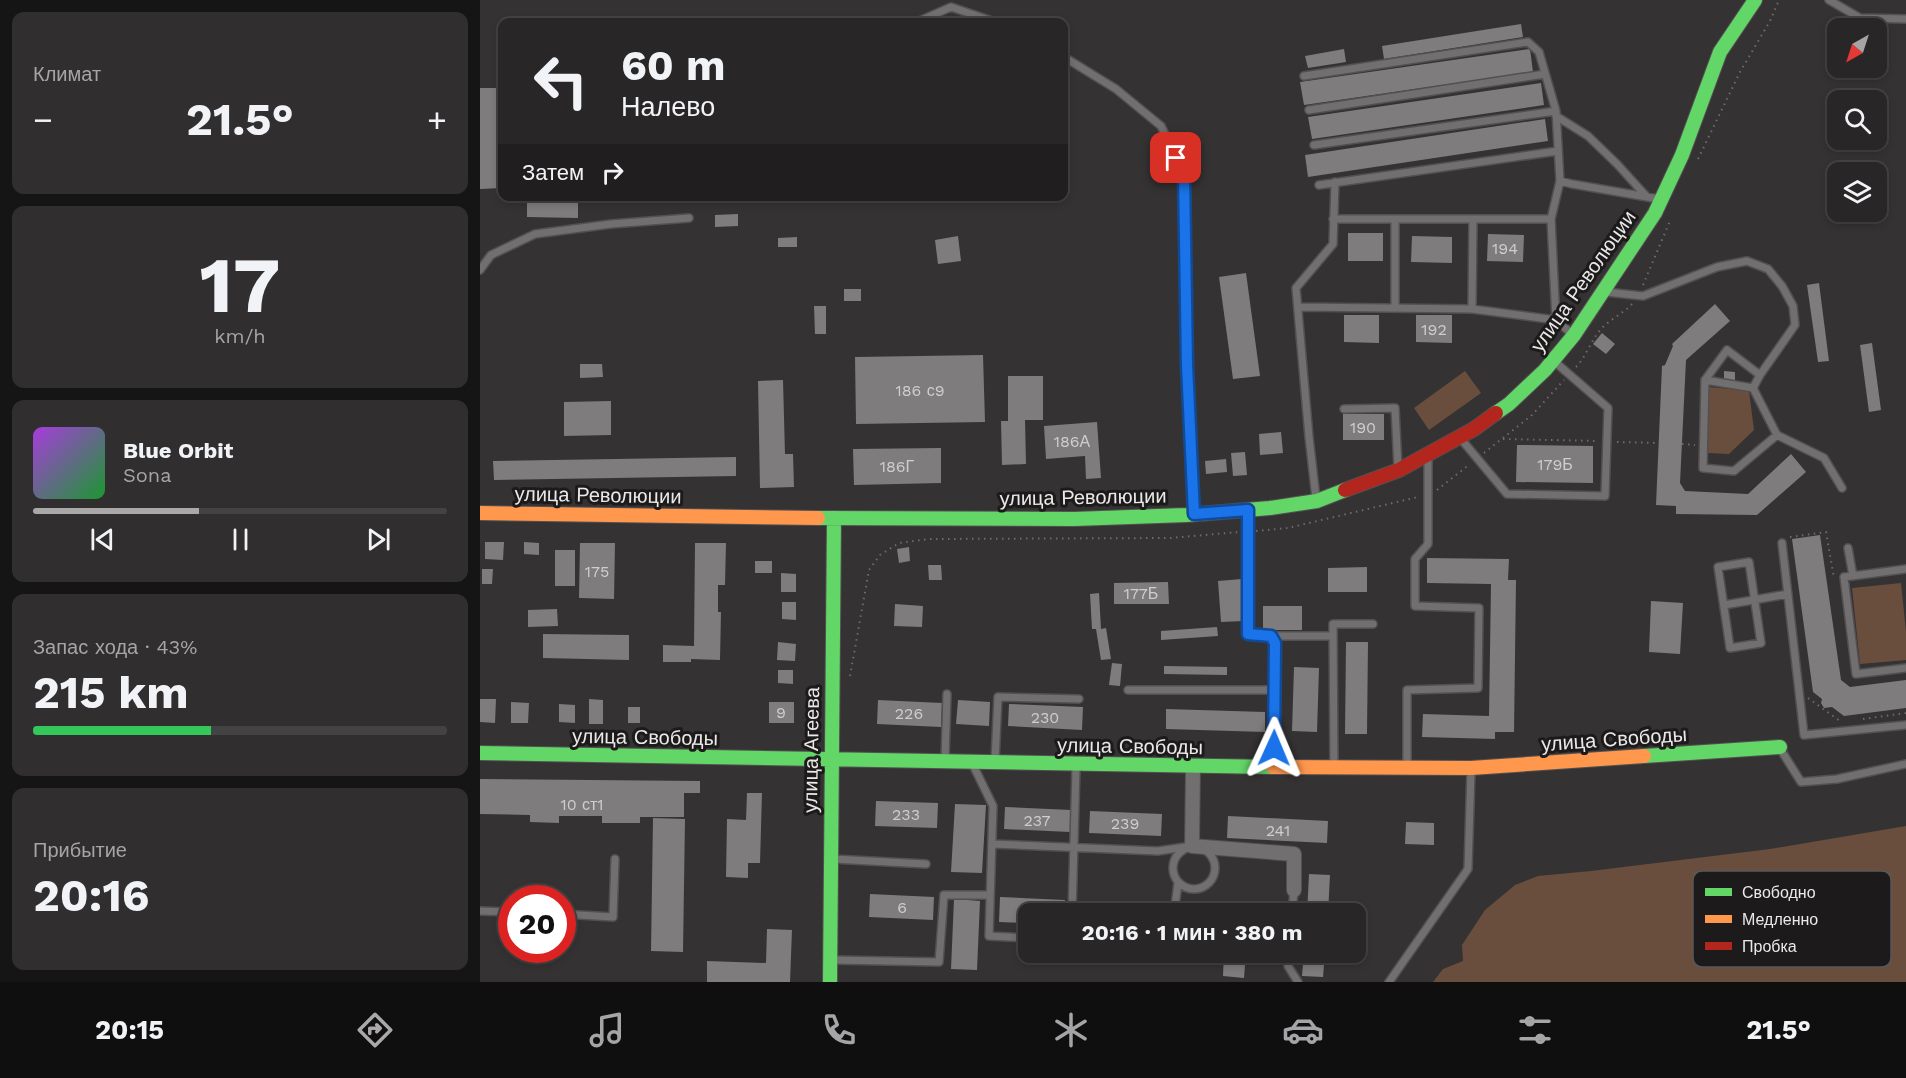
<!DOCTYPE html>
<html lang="ru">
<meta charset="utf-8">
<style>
:root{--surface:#282626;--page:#302e2e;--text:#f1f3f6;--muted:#a5a5a7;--line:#444343;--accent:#aba8a9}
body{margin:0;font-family:"Work Sans",sans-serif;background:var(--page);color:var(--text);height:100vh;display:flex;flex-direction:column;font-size:22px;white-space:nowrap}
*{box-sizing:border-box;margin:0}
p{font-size:20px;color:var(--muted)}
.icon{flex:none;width:33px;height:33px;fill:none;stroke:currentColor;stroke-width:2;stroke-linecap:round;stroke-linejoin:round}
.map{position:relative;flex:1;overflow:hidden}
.drawer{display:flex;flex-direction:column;gap:12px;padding:12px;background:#161515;width:480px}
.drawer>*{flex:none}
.hud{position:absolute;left:18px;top:18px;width:570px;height:183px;border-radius:12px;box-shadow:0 3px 9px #0003,0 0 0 2px var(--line);background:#282626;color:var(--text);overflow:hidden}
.needle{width:39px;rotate:219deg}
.controls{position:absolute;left:1347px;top:18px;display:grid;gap:12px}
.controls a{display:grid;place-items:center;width:60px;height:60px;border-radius:12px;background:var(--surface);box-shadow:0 3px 9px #0003,0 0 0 2px var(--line);font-size:30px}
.speed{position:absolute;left:18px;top:885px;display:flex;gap:12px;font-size:30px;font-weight:700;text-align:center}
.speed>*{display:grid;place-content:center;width:78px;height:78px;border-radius:50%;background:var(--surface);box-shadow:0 3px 9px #0003,0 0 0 2px var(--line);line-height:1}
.speed .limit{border:9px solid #d22;background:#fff;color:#111}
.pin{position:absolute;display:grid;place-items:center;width:51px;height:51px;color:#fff;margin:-26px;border-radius:12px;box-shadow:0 3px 9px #0006}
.me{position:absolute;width:66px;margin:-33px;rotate:1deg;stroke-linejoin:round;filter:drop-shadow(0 0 4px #0008)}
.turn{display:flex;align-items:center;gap:21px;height:126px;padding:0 24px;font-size:27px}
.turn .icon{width:78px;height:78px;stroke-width:2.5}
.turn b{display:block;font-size:42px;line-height:51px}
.then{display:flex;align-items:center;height:57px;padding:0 24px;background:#0003;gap:12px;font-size:22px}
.big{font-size:45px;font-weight:700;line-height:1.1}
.drawer .tile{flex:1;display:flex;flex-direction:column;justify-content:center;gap:9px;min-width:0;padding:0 21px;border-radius:12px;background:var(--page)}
.drawer .dial{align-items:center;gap:0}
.dial b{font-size:78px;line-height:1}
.song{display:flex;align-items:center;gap:18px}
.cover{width:72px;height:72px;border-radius:9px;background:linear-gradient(135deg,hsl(280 70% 55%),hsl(130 70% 35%))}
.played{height:6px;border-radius:3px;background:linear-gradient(90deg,var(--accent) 40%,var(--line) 40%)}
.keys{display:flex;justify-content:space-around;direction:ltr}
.heat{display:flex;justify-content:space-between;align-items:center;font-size:33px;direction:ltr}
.charge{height:9px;border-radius:4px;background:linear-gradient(90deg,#34c759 43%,var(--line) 0)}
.trip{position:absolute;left:538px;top:903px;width:348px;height:60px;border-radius:12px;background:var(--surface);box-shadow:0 3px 9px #0003,0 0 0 2px var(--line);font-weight:700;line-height:60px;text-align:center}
.dock{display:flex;height:96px;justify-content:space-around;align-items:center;background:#100f0f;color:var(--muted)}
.dock .icon{width:42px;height:42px}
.dock .on{color:var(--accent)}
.dock b{font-size:27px;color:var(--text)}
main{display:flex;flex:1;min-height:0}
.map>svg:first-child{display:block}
.green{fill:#6a4e3d}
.building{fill:#7e7c7d}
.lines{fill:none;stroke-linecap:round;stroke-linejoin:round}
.lane-casing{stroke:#525051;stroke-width:10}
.street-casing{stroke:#525051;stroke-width:16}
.fast-casing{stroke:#525051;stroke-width:16}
.slow-casing{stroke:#525051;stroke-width:16}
.jam-casing{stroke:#525051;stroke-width:16}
.path{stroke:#6d6c6c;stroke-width:2;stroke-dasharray:1.5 4.5;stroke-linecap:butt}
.lane{stroke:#716f6f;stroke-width:7}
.street{stroke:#716f6f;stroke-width:14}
.fast{stroke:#63d668;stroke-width:14}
.slow{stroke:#ff974d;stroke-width:14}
.jam{stroke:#b3261e;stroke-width:14}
.route-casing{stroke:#114b97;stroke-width:15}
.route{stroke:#1a73e8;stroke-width:10}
.labels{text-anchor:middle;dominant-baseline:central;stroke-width:6;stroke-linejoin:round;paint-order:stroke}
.number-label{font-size:16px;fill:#d0cdcd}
.street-label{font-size:20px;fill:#ebe8e8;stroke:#1c1a1a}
.key{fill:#1c1a1a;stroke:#5a5858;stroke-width:1.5}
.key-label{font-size:16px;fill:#ebe8e8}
</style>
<main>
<section class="drawer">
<div class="tile"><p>Климат</p>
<div class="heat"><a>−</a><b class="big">21.5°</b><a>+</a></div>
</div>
<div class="tile dial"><b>17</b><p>km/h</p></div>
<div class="tile">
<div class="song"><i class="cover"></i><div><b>Blue Orbit</b><p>Sona</p></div></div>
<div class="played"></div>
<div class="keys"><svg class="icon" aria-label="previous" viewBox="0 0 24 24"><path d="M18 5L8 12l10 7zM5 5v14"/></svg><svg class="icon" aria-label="pause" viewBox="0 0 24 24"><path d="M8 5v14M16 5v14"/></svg><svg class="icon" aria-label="next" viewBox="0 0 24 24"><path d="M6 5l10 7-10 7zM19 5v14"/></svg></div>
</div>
<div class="tile"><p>Запас хода · 43%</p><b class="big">215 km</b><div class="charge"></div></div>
<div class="tile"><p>Прибытие</p><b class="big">20:16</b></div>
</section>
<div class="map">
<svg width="1426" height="982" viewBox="0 0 1426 982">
<rect width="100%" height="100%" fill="#353233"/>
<!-- green -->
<path class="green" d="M 985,371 L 1001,393 L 949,430 L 934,408 Z
M 1229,387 L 1269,391 L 1274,430 L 1249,454 L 1228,453 L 1226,447 Z
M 1421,583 L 1426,632 L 1426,660 L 1380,664 L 1372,588 Z
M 1426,826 L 1426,982 L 953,982 L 963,969 L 983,961 L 982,945 L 1005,910 L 1035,885 L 1058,876 L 1111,871 L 1290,849 Z"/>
<!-- building -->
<path class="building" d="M 1041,24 L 1043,37 L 904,59 L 902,46 Z
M 864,49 L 866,62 L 828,68 L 825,56 Z
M 1050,49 L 1053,72 L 824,105 L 820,82 Z
M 1061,83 L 1064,105 L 832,139 L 828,117 Z
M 0,88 L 17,88 L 22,188 L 0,189 Z
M 1065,119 L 1068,141 L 828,177 L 825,155 Z
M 47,196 L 98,196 L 98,218 L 47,217 Z
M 298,196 L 336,196 L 336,199 L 298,198 Z
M 258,214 L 258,226 L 235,227 L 235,215 Z
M 868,233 L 903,233 L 903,261 L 868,261 Z
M 1008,234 L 1044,235 L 1043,262 L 1007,261 Z
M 478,236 L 481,261 L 458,264 L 455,240 Z
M 932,236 L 972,237 L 972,263 L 931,262 Z
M 317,237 L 317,247 L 298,247 L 298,238 Z
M 766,273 L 780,376 L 753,379 L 739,277 Z
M 1339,283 L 1349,361 L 1338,362 L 1327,285 Z
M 364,289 L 381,289 L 381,301 L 364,301 Z
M 1235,304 L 1250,321 L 1206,360 L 1200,483 L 1205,491 L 1268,494 L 1311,454 L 1326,472 L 1277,515 L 1196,514 L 1196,506 L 1176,505 L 1182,366 L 1185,365 L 1193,346 L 1192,344 Z
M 334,306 L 346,306 L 346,334 L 335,334 Z
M 864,315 L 899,315 L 899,343 L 864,342 Z
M 936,315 L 972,315 L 972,343 L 936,342 Z
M 1122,333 L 1135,344 L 1126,354 L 1113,344 Z
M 1392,343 L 1401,410 L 1389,412 L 1380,345 Z
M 503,355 L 505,422 L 376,424 L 375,357 Z
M 100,364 L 122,364 L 123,377 L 100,378 Z
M 1244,371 L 1255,372 L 1255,381 L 1244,380 Z
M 528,376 L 563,376 L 563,420 L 545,420 L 546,464 L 522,465 L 521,421 L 528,421 Z
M 303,380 L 305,454 L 313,454 L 314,487 L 280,488 L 278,381 Z
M 131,401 L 131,435 L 84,436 L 84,402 Z
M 863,414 L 904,414 L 904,440 L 863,440 Z
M 617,422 L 621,478 L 606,479 L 605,456 L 566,459 L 564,426 Z
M 801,432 L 803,453 L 780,455 L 779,434 Z
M 1037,445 L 1113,446 L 1113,483 L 1036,482 Z
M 461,448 L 461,483 L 374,485 L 373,449 Z
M 765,452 L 767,475 L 753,476 L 751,453 Z
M 256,457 L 256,476 L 14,480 L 13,461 Z
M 746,459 L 747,472 L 726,474 L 725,461 Z
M 1340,535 L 1361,680 L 1370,687 L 1426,680 L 1426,708 L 1364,716 L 1352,707 L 1344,708 L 1341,703 L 1342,699 L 1333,692 L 1312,539 Z
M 5,542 L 24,542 L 23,560 L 5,559 Z
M 44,542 L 59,543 L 59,555 L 44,554 Z
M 100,543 L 135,543 L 134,599 L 99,598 Z
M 215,543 L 246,543 L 245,585 L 238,585 L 238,612 L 241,612 L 240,660 L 211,659 L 211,662 L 183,662 L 183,645 L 214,646 Z
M 429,547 L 430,561 L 419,563 L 417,549 Z
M 75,550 L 95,550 L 95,586 L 75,586 Z
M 947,558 L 1029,559 L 1028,580 L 1036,580 L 1034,732 L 1015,732 L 1015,739 L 942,737 L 943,714 L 1009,716 L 1011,584 L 947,583 Z
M 275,561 L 292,561 L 292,573 L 275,573 Z
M 448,565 L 461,565 L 462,580 L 449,580 Z
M 887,567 L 887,592 L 848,592 L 848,568 Z
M 2,569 L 13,569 L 12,584 L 2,584 Z
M 301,573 L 316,574 L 316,592 L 301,592 Z
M 762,579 L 764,621 L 741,622 L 738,581 Z
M 688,582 L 689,604 L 634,604 L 634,583 Z
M 619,593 L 621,629 L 626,628 L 631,659 L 621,660 L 616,629 L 612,629 L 610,594 Z
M 1171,601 L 1203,603 L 1200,654 L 1169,652 Z
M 302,602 L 316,602 L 316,620 L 302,619 Z
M 415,604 L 443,606 L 442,627 L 414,626 Z
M 783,606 L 822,606 L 822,630 L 783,630 Z
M 77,609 L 78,626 L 48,627 L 48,610 Z
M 737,627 L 738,636 L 681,640 L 681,631 Z
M 63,634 L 149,635 L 149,660 L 63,658 Z
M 298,642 L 316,644 L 315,661 L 297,660 Z
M 866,642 L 888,642 L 887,734 L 865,734 Z
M 632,663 L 642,664 L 640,686 L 629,685 Z
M 684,666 L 747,667 L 747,675 L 684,674 Z
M 814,667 L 839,668 L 837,732 L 812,731 Z
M 298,670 L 313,670 L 313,684 L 298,683 Z
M 0,699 L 16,699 L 15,723 L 0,722 Z
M 109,699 L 123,700 L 123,724 L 109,724 Z
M 398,700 L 462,703 L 461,727 L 397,724 Z
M 478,700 L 510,702 L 509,726 L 476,724 Z
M 31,702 L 49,703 L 48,723 L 31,723 Z
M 289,702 L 314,702 L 314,723 L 289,723 Z
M 79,704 L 95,705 L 95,723 L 79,722 Z
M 529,704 L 603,707 L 602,730 L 528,726 Z
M 148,707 L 160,707 L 160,723 L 148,723 Z
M 686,709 L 785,712 L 785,732 L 686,729 Z
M 0,779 L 220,781 L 220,793 L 204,793 L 204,817 L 160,817 L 160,823 L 122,823 L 122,816 L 79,816 L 79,823 L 50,822 L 50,815 L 0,814 Z
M 267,793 L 282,793 L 280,863 L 268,863 L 268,878 L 246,877 L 247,819 L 266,820 Z
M 396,801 L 458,803 L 457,828 L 395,826 Z
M 475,804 L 506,805 L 502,873 L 471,872 Z
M 525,807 L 591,810 L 590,832 L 524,829 Z
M 610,811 L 682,814 L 681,836 L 609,833 Z
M 748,816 L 848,821 L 847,843 L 747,838 Z
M 173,818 L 205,819 L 203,952 L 171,951 Z
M 926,822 L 954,823 L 954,845 L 925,844 Z
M 829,874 L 850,875 L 848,914 L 827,914 Z
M 390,894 L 454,897 L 453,920 L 389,917 Z
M 520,897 L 585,900 L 584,914 L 549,914 L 549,923 L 519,922 Z
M 474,899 L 500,901 L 497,970 L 471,969 Z
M 610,904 L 681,907 L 681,914 L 610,914 Z
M 747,906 L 768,907 L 768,914 L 747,914 Z
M 287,929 L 312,930 L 310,982 L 227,982 L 227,961 L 286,963 Z
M 744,952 L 766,952 L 764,978 L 743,976 Z
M 824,952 L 845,952 L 843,977 L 822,976 Z"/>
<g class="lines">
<!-- lane casing -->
<g class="lane-casing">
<path id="lane" d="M 1349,0 L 1380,18 L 1426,19
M 437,22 L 471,7 L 515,22
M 584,57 L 636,89 L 681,126 L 704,174 L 707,365 L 714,511
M 824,76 L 1048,42 L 1059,52 L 1076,111 L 1080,181 L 1092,184 L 1179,199
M 829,110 L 1065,74
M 1076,116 L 1108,136 L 1137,164 L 1167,197
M 834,145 L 1076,111
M 1080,181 L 1071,219 L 1076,320 L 1092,334
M 839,185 L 1078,151
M 853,219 L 1071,219
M 915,219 L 915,308
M 0,270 L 11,255 L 55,234 L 131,224 L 209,218
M 1126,292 L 1163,296 L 1237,267 L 1267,261 L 1288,269 L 1302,286 L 1313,306 L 1315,325 L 1280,375 L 1273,388 L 1297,435 L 1344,458 L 1362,488
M 818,307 L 992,309 L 1076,320
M 992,309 L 993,219
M 1280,375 L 1247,350 L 1225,380 L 1223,468 L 1254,471 L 1297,435
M 1225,380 L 1273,388
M 864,409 L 915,408 L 918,468
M 981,439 L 1027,494 L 1125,496 L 1128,408 L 1075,362
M 836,498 L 829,437 L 816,288 L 853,244 L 855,182
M 768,513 L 769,634 L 791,636 L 795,643 L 793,765
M 1302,543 L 1324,735 L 1426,725
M 1368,548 L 1373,576
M 1269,562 L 1281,643 L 1250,648 L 1238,567 Z
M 1426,569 L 1364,577 L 1376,674 L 1426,668
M 1244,605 L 1308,594
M 791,636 L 853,636
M 648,690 L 795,690
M 1301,750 L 1321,782 L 1357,779 L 1426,764
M 465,760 L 467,694
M 515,761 L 518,697 L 599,699
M 493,765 L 513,806 L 509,936 L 549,938
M 854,766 L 853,624 L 893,624
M 927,766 L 927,690 L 998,688 L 999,608 L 935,606 L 935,559 L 948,544 L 948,457
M 512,844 L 678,851 L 712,846
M693 868a21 21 0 1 1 42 0a21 21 0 1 1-42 0Z
M 353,859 L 446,864
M 0,911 L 32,912
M 82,914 L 133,917 L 135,859
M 592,914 L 596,768
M 694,914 L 698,883
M 812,914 L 814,890
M 809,952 L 808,966 L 818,982
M 353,960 L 459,962 L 464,895 L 510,895
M 909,982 L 988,869 L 991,770"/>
</g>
<!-- street casing -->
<g class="street-casing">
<path id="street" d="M 713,767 L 712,846 L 814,854 L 814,890"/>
</g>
<!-- fast casing -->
<g class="fast-casing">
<path id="fast" d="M 1016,413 L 1029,404 L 1065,370 L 1094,335 L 1175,213 L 1202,155 L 1240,52 L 1275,0
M 338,518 L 594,519 L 706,515 L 790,508 L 837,501 L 865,490
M 0,753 L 793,767
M 1164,756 L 1300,747
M 350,982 L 354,518"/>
</g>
<!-- slow casing -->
<g class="slow-casing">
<path id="slow" d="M 0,513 L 338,518
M 793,767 L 991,768 L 1164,756"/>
</g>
<!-- jam casing -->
<g class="jam-casing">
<path id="jam" d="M 865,490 L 919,470 L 994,429 L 1016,413"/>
</g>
<!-- path -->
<path class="path" d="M 1218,159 L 1260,72 L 1290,21 L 1299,0
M 1163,285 L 1190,221
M 1096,367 C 1107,356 1111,339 1123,327 C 1132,318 1144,313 1153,303
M 1023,439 L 1119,441
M 1137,442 L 1179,443
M 1202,444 L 1215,445
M 1004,453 L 1052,415 L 1084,380
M 957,490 L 990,464
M 776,531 L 808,528 L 938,497
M 1310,537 L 1346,532 L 1354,578
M 370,676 L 389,570 L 400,555 L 419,543 L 450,539 L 690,538 L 759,532
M 1328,698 L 1360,721
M 1383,719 L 1426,713"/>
<!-- lane -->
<use href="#lane" class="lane"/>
<!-- street -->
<use href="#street" class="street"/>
<!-- fast -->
<use href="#fast" class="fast"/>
<!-- slow -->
<use href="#slow" class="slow"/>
<!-- jam -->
<use href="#jam" class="jam"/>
</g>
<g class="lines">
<!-- route casing -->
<g class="route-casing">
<path id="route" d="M 696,158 L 704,174 L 707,365 L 714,514 L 768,510 L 768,634 L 791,636 L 795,643 L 794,748"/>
</g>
<!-- route -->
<use href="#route" class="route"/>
</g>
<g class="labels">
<!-- number labels -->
<g class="number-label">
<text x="1025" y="248">194</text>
<text x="954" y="329">192</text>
<text x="440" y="390">186 с9</text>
<text x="883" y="427">190</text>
<text x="592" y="441">186А</text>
<text x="1075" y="464">179Б</text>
<text x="417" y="466">186Г</text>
<text x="117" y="571">175</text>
<text x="661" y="593">177Б</text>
<text x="301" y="712">9</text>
<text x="429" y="713">226</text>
<text x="565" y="717">230</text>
<text x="102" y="804">10 ст1</text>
<text x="426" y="814">233</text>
<text x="557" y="820">237</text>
<text x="645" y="823">239</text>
<text x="798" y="830">241</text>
<text x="422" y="907">6</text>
</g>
<!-- street labels -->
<g class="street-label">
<text transform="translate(1103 281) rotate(-55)">улица Революции</text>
<text transform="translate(118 495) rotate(1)">улица Революции</text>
<text transform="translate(603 497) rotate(-1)">улица Революции</text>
<text transform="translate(165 737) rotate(1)">улица Свободы</text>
<text transform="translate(1134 739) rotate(-4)">улица Свободы</text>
<text transform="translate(650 746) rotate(1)">улица Свободы</text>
<text transform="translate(331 750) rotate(-89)">улица Агеева</text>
</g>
</g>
<!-- legend -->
<rect x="1213" y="871" width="198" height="96" rx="9" class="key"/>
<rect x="1225" y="888" width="27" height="8" fill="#63d668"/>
<rect x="1225" y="915" width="27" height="8" fill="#ff974d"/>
<rect x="1225" y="942" width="27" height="8" fill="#b3261e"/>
<g class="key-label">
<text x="1262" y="898">Свободно</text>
<text x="1262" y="925">Медленно</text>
<text x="1262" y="952">Пробка</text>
</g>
</svg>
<div class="controls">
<a><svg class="needle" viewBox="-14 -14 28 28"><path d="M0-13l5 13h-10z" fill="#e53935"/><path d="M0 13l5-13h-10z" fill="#a5a5a7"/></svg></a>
<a><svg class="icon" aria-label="search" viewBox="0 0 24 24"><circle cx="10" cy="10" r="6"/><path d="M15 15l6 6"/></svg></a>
<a><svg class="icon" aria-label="layers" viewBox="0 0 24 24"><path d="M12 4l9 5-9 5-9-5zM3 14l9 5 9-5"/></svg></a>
</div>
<div class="speed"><div class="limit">20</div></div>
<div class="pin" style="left:696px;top:158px;background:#d93025"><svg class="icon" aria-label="arrive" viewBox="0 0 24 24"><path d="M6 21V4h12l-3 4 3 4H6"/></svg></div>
<svg class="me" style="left:794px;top:748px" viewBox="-20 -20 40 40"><path d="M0-17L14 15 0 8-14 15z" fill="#1a73e8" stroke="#fff" stroke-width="4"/></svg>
<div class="trip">20:16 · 1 мин · 380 m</div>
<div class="hud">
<div class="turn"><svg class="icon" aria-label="left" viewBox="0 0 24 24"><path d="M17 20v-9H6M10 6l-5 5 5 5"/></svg><div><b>60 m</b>Налево</div></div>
<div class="then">Затем<svg class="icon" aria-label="right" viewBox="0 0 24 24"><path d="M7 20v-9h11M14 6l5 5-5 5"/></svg></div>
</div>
</div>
</main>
<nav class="dock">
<b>20:15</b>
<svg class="icon on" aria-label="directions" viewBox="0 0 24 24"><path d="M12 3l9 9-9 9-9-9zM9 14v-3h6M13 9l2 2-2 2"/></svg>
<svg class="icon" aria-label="music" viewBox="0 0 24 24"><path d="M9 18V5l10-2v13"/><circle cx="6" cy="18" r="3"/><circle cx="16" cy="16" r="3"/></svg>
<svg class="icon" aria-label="phone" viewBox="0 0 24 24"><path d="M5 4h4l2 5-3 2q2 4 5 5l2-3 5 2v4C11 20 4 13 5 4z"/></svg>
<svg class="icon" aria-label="climate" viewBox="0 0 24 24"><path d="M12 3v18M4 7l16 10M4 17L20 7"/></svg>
<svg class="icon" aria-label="car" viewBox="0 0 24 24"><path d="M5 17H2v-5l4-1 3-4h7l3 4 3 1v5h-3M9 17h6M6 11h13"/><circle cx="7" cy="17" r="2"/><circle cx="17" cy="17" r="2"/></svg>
<svg class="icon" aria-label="filters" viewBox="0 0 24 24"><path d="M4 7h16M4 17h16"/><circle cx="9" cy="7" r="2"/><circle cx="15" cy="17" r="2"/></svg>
<b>21.5°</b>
</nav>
